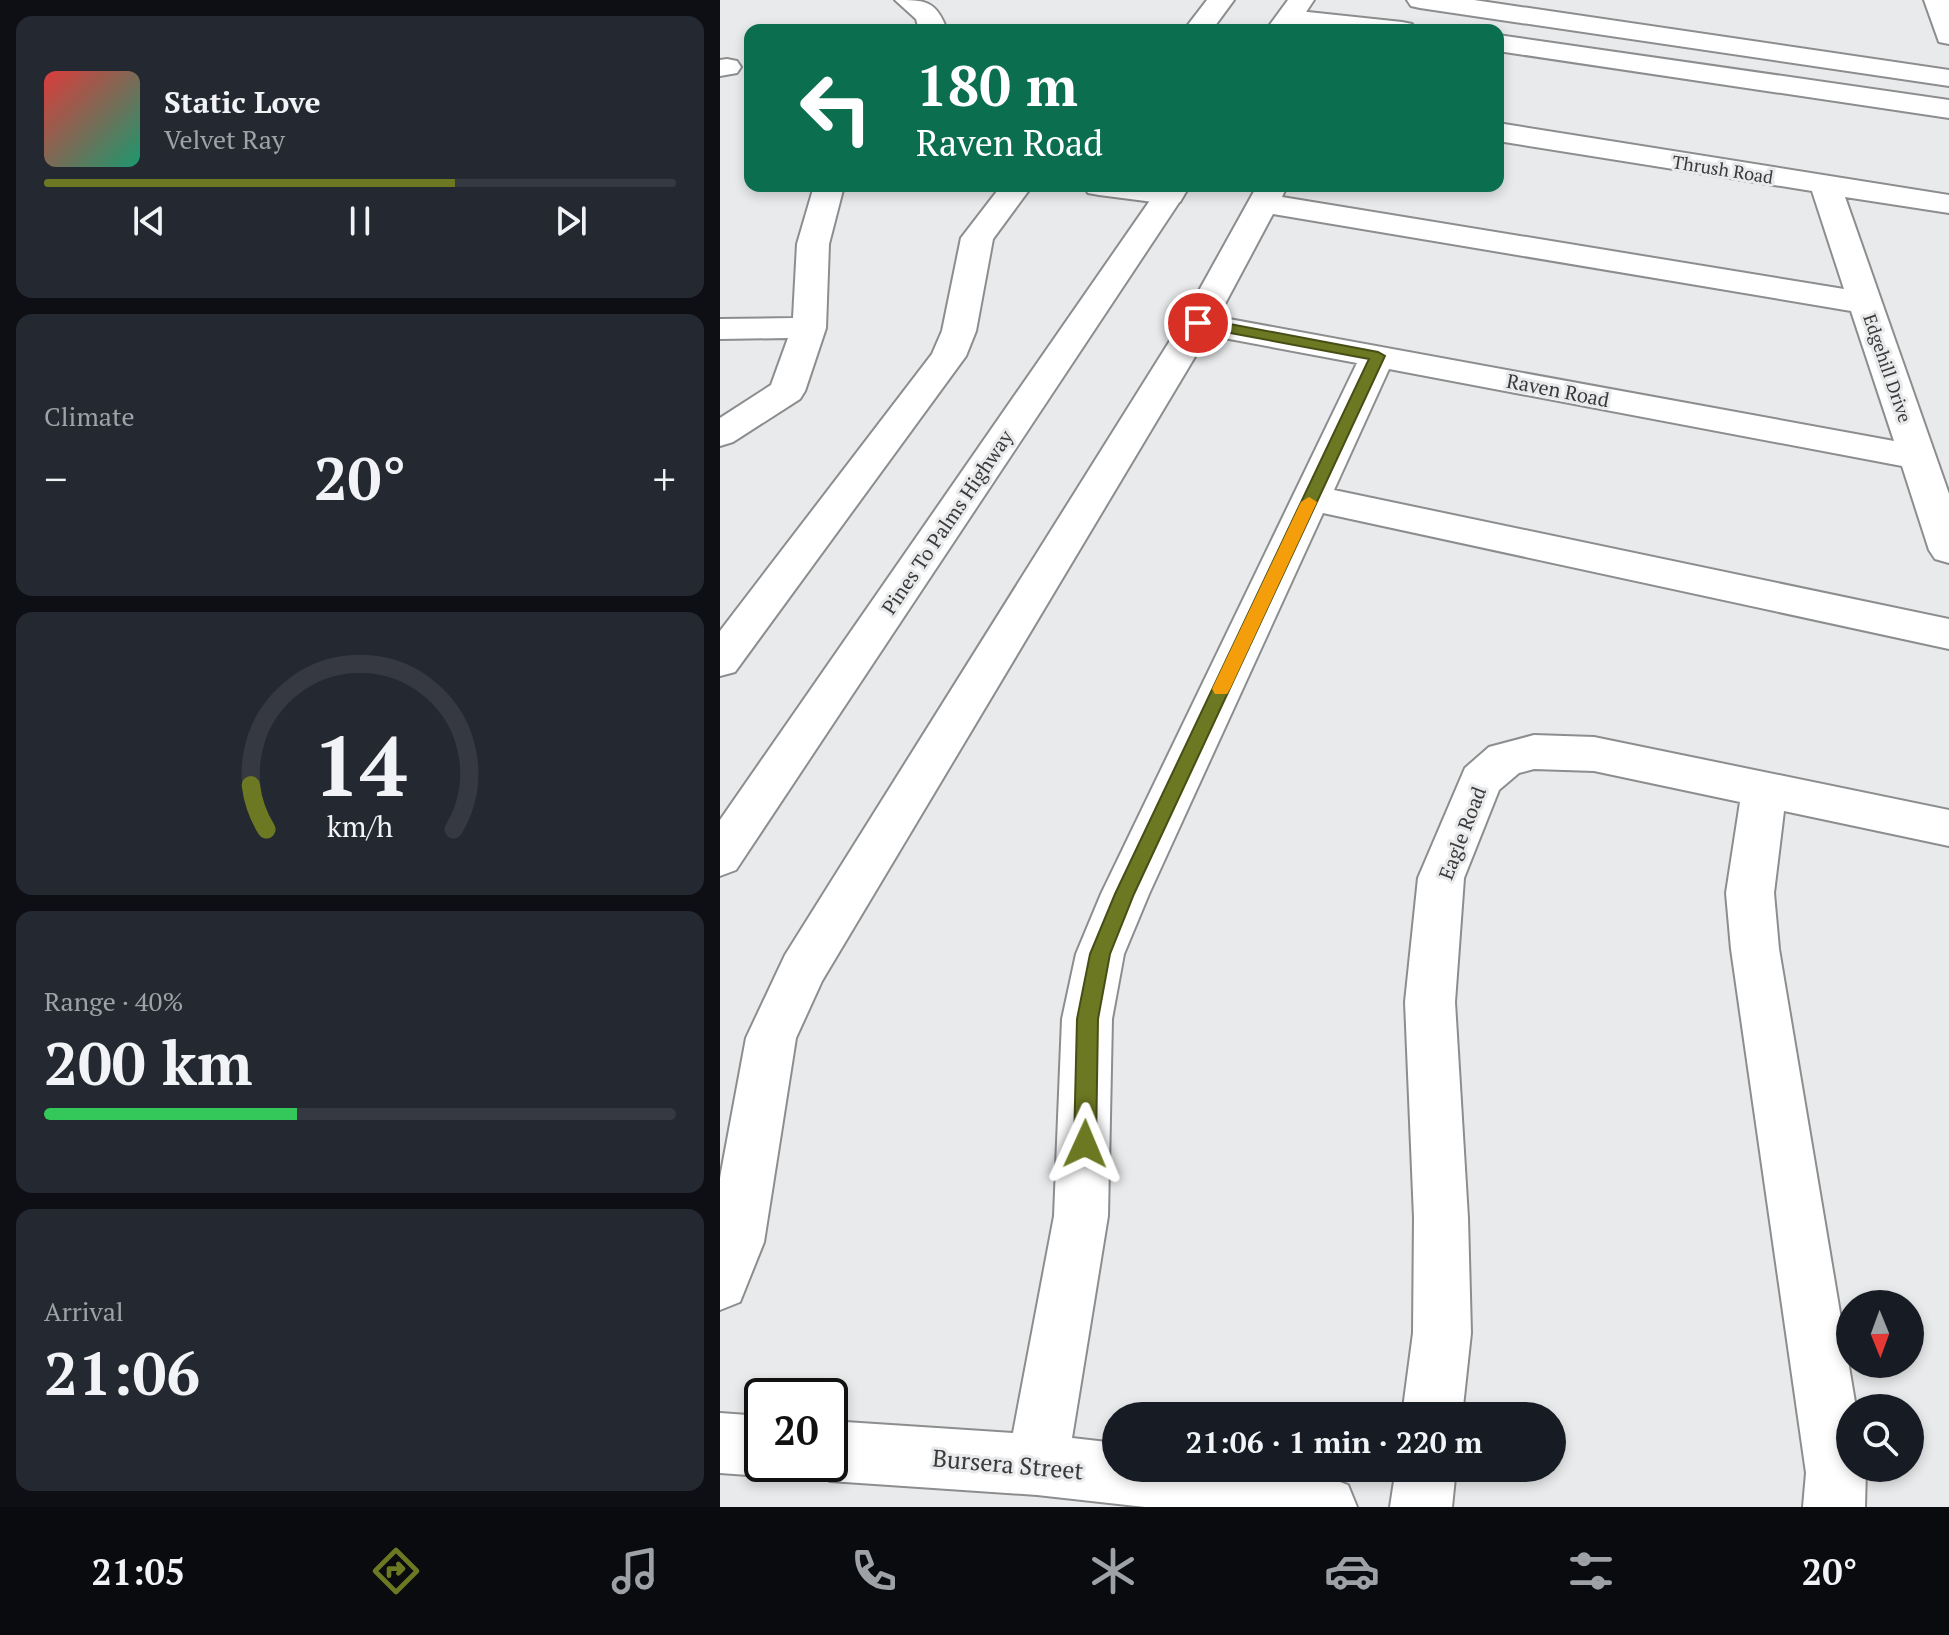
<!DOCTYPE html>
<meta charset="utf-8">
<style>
:root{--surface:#171b24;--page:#242831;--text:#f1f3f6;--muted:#9ea1a6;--line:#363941;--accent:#6d7822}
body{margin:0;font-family:"PT Serif",serif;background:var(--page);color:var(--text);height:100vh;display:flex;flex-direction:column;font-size:30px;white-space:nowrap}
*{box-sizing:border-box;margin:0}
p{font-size:26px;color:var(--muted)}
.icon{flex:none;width:44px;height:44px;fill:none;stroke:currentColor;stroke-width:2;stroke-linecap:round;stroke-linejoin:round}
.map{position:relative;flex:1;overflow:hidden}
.sheet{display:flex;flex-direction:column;gap:16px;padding:16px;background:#0d0f14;width:720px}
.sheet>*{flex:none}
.hud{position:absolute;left:24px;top:24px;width:760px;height:168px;border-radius:16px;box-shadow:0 4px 12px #0003;background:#0b6e4f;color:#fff;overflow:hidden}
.needle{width:52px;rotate:179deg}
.buttons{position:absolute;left:1116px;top:1290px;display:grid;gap:16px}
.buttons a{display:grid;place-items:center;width:88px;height:88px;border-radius:50%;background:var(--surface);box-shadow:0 4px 12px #0003;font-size:40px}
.speed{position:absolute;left:24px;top:1378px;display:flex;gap:16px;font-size:40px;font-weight:700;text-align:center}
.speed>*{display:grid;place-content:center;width:104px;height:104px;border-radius:50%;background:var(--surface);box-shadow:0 4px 12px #0003;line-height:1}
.speed .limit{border:4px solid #111;border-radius:12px;background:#fff;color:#111}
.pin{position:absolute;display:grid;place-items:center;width:68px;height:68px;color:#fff;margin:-34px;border:4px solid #fff;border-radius:50%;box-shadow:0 2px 8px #0007}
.me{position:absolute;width:88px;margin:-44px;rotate:1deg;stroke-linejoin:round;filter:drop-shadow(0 0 6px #0008)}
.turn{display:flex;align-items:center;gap:28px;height:168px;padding:0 40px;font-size:36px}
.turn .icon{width:104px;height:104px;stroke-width:2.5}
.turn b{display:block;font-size:56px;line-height:68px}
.big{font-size:60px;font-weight:700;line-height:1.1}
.sheet .widget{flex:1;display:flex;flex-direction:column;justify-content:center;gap:12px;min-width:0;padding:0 28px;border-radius:16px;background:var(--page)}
.sheet .dial{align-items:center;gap:0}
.dial svg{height:208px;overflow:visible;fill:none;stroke:var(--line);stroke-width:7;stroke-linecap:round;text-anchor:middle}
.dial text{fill:var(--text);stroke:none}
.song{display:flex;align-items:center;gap:24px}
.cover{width:96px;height:96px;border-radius:12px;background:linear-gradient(135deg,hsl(0 70% 55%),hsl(160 70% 35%))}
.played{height:8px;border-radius:4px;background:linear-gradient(90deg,var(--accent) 65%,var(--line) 65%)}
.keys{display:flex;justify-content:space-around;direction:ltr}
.heat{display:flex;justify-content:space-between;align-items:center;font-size:44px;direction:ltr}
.charge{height:12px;border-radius:6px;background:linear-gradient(90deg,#34c759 40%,var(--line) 0)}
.trip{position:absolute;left:382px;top:1402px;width:464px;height:80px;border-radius:40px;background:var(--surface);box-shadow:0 4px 12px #0003;font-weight:700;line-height:80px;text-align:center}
.tab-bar{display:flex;height:128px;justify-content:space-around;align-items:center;background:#090b0e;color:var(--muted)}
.tab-bar .icon{width:56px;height:56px}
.tab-bar .active{color:var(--accent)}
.tab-bar b{font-size:36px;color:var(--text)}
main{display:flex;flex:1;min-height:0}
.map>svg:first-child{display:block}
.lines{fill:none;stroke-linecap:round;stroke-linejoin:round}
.minor-casing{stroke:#8c8d8e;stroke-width:4}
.major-casing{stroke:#8c8d8e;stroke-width:4}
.minor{fill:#fff;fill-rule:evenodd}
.major{fill:#fff;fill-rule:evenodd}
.route{fill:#6d7822;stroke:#474e16;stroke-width:2}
.slow{fill:#f59e0b}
.labels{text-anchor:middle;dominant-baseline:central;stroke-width:6;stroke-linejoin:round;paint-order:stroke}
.far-street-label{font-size:18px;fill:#3a3a3b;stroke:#e9eaeb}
.street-label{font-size:20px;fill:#3a3a3b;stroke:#e9eaeb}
.near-street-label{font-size:24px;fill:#3a3a3b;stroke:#e9eaeb}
</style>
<main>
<section class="sheet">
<div class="widget">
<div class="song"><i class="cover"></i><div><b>Static Love</b><p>Velvet Ray</p></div></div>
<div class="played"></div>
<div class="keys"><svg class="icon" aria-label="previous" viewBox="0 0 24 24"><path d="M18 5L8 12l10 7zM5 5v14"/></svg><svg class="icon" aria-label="pause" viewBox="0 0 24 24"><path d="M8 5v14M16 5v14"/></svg><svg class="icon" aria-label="next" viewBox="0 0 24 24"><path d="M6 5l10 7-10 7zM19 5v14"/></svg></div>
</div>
<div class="widget"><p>Climate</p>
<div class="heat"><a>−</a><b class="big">20°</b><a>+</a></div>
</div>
<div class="widget dial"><svg viewBox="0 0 100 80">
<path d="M14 69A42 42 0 1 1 86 69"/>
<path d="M14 69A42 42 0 0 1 8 52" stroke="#6d7822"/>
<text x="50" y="56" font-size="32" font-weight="700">14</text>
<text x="50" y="72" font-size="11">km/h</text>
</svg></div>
<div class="widget"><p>Range · 40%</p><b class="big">200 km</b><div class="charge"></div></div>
<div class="widget"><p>Arrival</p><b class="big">21:06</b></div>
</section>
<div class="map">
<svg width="1229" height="1507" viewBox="0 0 1229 1507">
<rect width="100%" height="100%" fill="#e9eaeb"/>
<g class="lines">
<!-- minor casing -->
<g class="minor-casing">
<path id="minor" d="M 175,0 C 205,0 216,0 227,30 L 199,30 L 196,19 Z
M 487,0 L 514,0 L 492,30 L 464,30 Z
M 687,0 L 754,0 L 1229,70 L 1229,86 L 700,8 L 691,6 Z
M 1204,0 L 1229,0 L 1229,44 L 1219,42 Z
M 569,10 L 682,22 L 692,24 L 696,30 L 606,30 L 560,24 L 556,18 L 560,12 Z
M 778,35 L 1229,100 L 1229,118 L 778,51 Z
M 7,59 L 17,61 L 21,67 L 17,73 L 0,76 L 0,60 Z
M 778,123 L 1229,195 L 1229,213 L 1125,197 L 1229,494 L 1229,563 L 1215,559 L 1209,550 L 1182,466 L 669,369 L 614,490 L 1229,619 L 1229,649 L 603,513 L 429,894 L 404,954 L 392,1019 L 388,1216 L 352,1438 L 396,1443 L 396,1468 L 583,1468 L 628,1485 L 637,1507 L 425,1507 L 317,1495 L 110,1481 L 89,1472 L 85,1464 L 110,1464 L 110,1421 L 293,1433 L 334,1216 L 342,1019 L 356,954 L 381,894 L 637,363 L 488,335 L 102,981 L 76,1038 L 44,1242 L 20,1302 L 0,1310 L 0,1178 L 26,1038 L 65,955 L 461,323 L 537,186 L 567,186 L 562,197 L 1124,289 L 1092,191 L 778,141 ZM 553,214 L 1131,311 L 1174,441 L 498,317 Z
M 94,186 L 124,186 L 109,244 L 106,328 L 85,391 L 80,399 L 13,442 L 0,446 L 0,418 L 51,385 L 68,338 L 0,339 L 0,319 L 73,318 L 77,244 Z
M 281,186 L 312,186 L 273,239 L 256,331 L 246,356 L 15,672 L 0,676 L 0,631 L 212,354 L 222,331 L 241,238 Z
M 364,186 L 450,186 L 460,188 L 464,195 L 460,202 L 449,204 L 379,195 L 368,193 Z
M 814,735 L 874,737 L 1229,810 L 1229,846 L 1064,811 L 1054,893 L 1059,949 L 1136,1408 L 1130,1408 L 1130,1468 L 1146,1468 L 1145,1507 L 1083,1507 L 1086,1473 L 1011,949 L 1006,893 L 1020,802 L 874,771 L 814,769 L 799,773 L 779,790 L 744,878 L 735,1002 L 748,1218 L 751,1333 L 742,1416 L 682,1416 L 693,1333 L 694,1218 L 685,1002 L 698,878 L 745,768 L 769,747 Z
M 0,1413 L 42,1416 L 42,1464 L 65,1464 L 63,1467 L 42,1476 L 0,1473 Z
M 676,1468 L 736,1468 L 732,1507 L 670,1507 Z"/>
</g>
<!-- major casing -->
<g class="major-casing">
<path id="major" d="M 568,0 L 594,0 L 574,30 L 546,30 Z
M 440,186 L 470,186 L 16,870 L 0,876 L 0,820 Z"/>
</g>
<!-- minor -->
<use href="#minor" class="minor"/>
<!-- major -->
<use href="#major" class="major"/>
</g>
<!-- route -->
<path class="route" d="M 478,318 L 658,352 L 665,356 L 414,894 L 390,954 L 378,1019 L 376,1144 L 373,1151 L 365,1154 L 357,1151 L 354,1144 L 357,1019 L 370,954 L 395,894 L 649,359 L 473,326 L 471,323 Z"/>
<!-- slow -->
<path class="slow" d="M 589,497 L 597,502 L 510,689 L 507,694 L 495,694 L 492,689 L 581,502 Z"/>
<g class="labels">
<!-- far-street labels -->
<g class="far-street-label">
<text transform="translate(1003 169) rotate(9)">Thrush Road</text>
<text transform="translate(1168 368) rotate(71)">Edgehill Drive</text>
</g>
<!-- street labels -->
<g class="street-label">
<text transform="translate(838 390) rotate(11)">Raven Road</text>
<text transform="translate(227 522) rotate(-56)">Pines To Palms Highway</text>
<text transform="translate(742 833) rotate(-69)">Eagle Road</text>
</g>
<!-- near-street labels -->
<g class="near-street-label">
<text transform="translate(288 1464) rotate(5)">Bursera Street</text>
</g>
</g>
</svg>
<div class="buttons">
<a><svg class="needle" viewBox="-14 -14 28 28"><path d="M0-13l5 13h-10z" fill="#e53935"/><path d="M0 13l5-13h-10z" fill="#9ea1a6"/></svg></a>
<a><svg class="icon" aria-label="search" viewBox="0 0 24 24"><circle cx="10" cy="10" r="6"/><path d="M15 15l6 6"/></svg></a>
</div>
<div class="speed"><div class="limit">20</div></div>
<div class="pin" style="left:478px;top:323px;background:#d93025"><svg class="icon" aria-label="arrive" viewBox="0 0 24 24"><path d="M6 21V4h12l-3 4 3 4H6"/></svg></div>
<svg class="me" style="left:365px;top:1144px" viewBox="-20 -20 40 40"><path d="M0-17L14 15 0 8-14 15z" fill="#6d7822" stroke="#fff" stroke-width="4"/></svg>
<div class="trip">21:06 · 1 min · 220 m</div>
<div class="hud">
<div class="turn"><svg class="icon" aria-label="left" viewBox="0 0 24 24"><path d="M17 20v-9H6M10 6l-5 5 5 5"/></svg><div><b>180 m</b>Raven Road</div></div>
</div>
</div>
</main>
<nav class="tab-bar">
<b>21:05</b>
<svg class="icon active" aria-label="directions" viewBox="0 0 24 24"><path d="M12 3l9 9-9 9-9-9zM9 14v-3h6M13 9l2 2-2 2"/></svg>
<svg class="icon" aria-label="music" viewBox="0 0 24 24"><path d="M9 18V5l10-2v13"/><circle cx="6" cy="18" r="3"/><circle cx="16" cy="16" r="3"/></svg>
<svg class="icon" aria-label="phone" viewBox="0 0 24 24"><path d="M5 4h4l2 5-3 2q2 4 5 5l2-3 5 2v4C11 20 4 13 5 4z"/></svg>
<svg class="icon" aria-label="climate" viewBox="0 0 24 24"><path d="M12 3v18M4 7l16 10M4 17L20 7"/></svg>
<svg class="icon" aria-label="car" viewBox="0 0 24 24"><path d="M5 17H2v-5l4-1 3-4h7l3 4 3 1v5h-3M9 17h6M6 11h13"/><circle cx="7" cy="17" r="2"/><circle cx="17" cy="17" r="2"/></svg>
<svg class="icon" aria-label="filters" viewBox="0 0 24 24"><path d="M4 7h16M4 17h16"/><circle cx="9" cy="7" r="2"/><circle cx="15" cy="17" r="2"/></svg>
<b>20°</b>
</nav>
